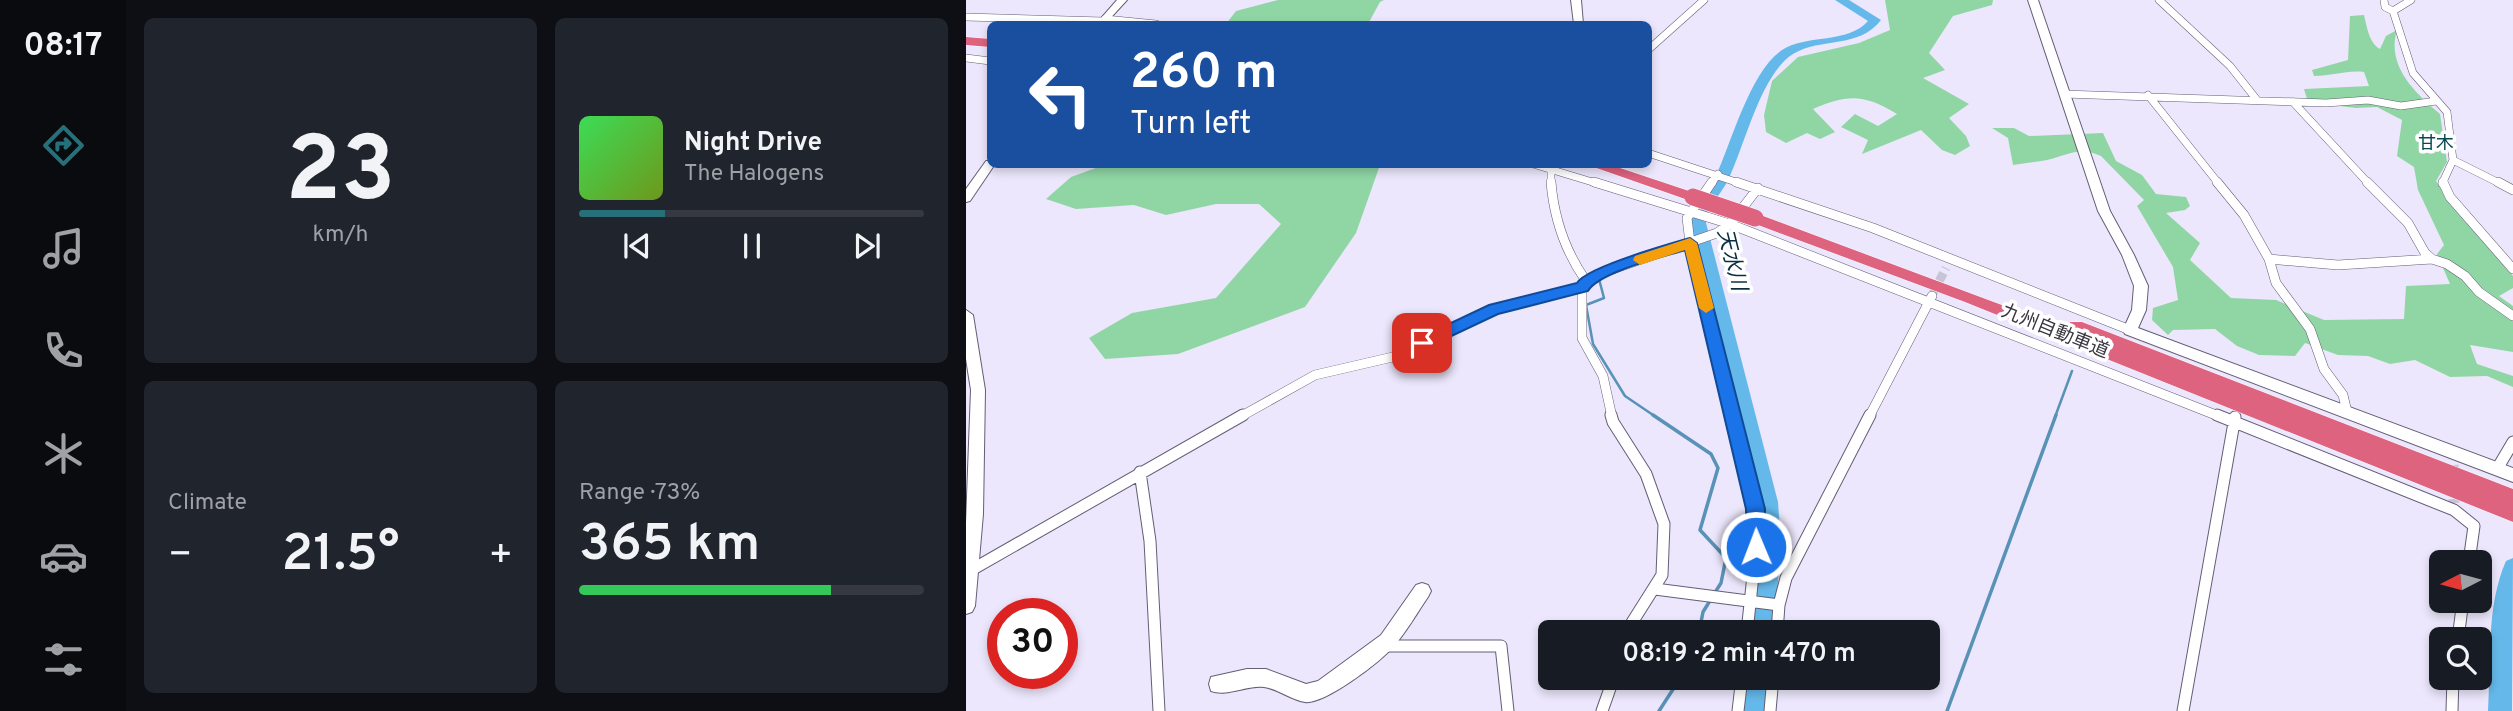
<!DOCTYPE html>
<meta charset="utf-8">
<style>
:root{--surface:#171b24;--page:#20242c;--text:#f1f3f6;--muted:#9ea1a6;--line:#363941;--accent:#27707a}
body{margin:0;font-family:Overpass,"Noto Sans JP",sans-serif;background:var(--page);color:var(--text);height:100vh;display:flex;flex-direction:column;font-size:26px;white-space:nowrap}
*{box-sizing:border-box;margin:0}
p{font-size:23px;color:var(--muted)}
.icon{flex:none;width:38px;height:38px;fill:none;stroke:currentColor;stroke-width:2;stroke-linecap:round;stroke-linejoin:round}
.map{position:relative;flex:1;overflow:hidden}
.drawer{display:flex;flex-direction:column;gap:18px;padding:18px;background:#0d0f14;width:840px}
.drawer>*{flex:none}
.guide{position:absolute;left:21px;top:21px;width:665px;height:147px;border-radius:10px;box-shadow:0 4px 10px #0003;background:#1a4fa0;color:#fff;overflow:hidden}
.needle{width:46px;rotate:264deg}
.buttons{position:absolute;left:1463px;top:550px;display:grid;gap:14px}
.buttons a{display:grid;place-items:center;width:63px;height:63px;border-radius:10px;background:var(--surface);box-shadow:0 4px 10px #0003;font-size:35px}
.speed{position:absolute;left:21px;top:598px;display:flex;gap:14px;font-size:35px;font-weight:700;text-align:center}
.speed>*{display:grid;place-content:center;width:91px;height:91px;border-radius:50%;background:var(--surface);box-shadow:0 4px 10px #0003;line-height:1}
.speed .limit{border:10px solid #d22;background:#fff;color:#111}
.pin{position:absolute;display:grid;place-items:center;width:60px;height:60px;color:#fff;margin:-30px;border-radius:14px;box-shadow:0 4px 10px #0006}
.me{position:absolute;width:77px;margin:-38px;rotate:359deg;stroke-linejoin:round;filter:drop-shadow(0 0 5px #0008)}
.turn{display:flex;align-items:center;gap:24px;height:147px;padding:0 28px;font-size:32px}
.turn .icon{width:91px;height:91px;stroke-width:2.5}
.turn b{display:block;font-size:49px;line-height:60px}
.big{font-size:52px;font-weight:600;line-height:1.1}
.drawer .tile{flex:1;display:flex;flex-direction:column;justify-content:center;gap:10px;min-width:0;padding:0 24px;border-radius:10px;background:var(--page)}
.drawer .dial{align-items:center;gap:0}
.dial b{font-size:91px;line-height:1}
.song{display:flex;align-items:center;gap:21px}
.cover{width:84px;height:84px;border-radius:10px;background:linear-gradient(135deg,hsl(130 70% 55%),hsl(80 70% 35%))}
.played{height:7px;border-radius:4px;background:linear-gradient(90deg,var(--accent) 25%,var(--line) 25%)}
.keys{display:flex;justify-content:space-around;direction:ltr}
.heat{display:flex;justify-content:space-between;align-items:center;font-size:38px;direction:ltr}
.charge{height:10px;border-radius:5px;background:linear-gradient(90deg,#34c759 73%,var(--line) 0)}
.drawer .tiles{flex:1;display:grid;gap:18px;grid-template-columns:repeat(2,1fr)}
.trip{position:absolute;left:572px;top:620px;width:402px;height:70px;border-radius:10px;background:var(--surface);box-shadow:0 4px 10px #0003;font-weight:600;line-height:70px;text-align:center}
main{display:flex;flex:1;min-height:0}
.tab-bar{display:flex;flex-direction:column;width:126px;justify-content:space-around;align-items:center;background:#090b0e;color:var(--muted)}
.tab-bar .icon{width:49px;height:49px}
.tab-bar .selected{color:var(--accent)}
.tab-bar b{font-size:32px;color:var(--text)}
.map>svg:first-child{display:block}
.green{fill:#90d6a5}
.lines{fill:none;stroke-linecap:round;stroke-linejoin:round}
.stream-far1{stroke:#5892b7;stroke-width:2.5}
.stream{stroke:#5892b7;stroke-width:3.5}
.river{fill:#65b9ea;fill-rule:evenodd}
.street-tunnel-far1{stroke:#c8c4d7;stroke-width:9;stroke-dasharray:9 4.5;stroke-linecap:butt}
.street-tunnel{stroke:#c8c4d7;stroke-width:11;stroke-dasharray:11 6;stroke-linecap:butt}
.street-far2-casing{stroke:#645e75;stroke-width:8}
.street-far1-casing{stroke:#645e75;stroke-width:10}
.street-casing{stroke:#645e75;stroke-width:13}
.secondary-casing{stroke:#645e75;stroke-width:2}
.highway-casing{stroke:#fff;stroke-width:1}
.street-far2{stroke:#fff;stroke-width:7}
.street-far1{stroke:#fff;stroke-width:9}
.street{stroke:#fff;stroke-width:11}
.secondary{fill:#fff;fill-rule:evenodd}
.highway{fill:#de637f;fill-rule:evenodd}
.highway-bridge-casing{stroke:#fff;stroke-width:18;stroke-linecap:butt}
.highway-bridge{stroke:#de637f;stroke-width:17}
.route{fill:#1a73e8;stroke:#114b97;stroke-width:2}
.slow{fill:#f59e0b}
.labels{text-anchor:middle;dominant-baseline:central;stroke-width:7;stroke-linejoin:round;paint-order:stroke}
.far-neighbourhood-label{font-size:18px;fill:#094851;stroke:#fff}
.street-label{font-size:19px;fill:#3a3741;stroke:#fff}
.water-label{font-size:21px;font-style:italic;fill:#072e41;stroke:#fff}
</style>
<main>
<nav class="tab-bar">
<b>08:17</b>
<svg class="icon selected" aria-label="directions" viewBox="0 0 24 24"><path d="M12 3l9 9-9 9-9-9zM9 14v-3h6M13 9l2 2-2 2"/></svg>
<svg class="icon" aria-label="music" viewBox="0 0 24 24"><path d="M9 18V5l10-2v13"/><circle cx="6" cy="18" r="3"/><circle cx="16" cy="16" r="3"/></svg>
<svg class="icon" aria-label="phone" viewBox="0 0 24 24"><path d="M5 4h4l2 5-3 2q2 4 5 5l2-3 5 2v4C11 20 4 13 5 4z"/></svg>
<svg class="icon" aria-label="climate" viewBox="0 0 24 24"><path d="M12 3v18M4 7l16 10M4 17L20 7"/></svg>
<svg class="icon" aria-label="car" viewBox="0 0 24 24"><path d="M5 17H2v-5l4-1 3-4h7l3 4 3 1v5h-3M9 17h6M6 11h13"/><circle cx="7" cy="17" r="2"/><circle cx="17" cy="17" r="2"/></svg>
<svg class="icon" aria-label="filters" viewBox="0 0 24 24"><path d="M4 7h16M4 17h16"/><circle cx="9" cy="7" r="2"/><circle cx="15" cy="17" r="2"/></svg>
</nav>
<section class="drawer">
<div class="tiles">
<div class="tile dial"><b>23</b><p>km/h</p></div>
<div class="tile">
<div class="song"><i class="cover"></i><div><b>Night Drive</b><p>The Halogens</p></div></div>
<div class="played"></div>
<div class="keys"><svg class="icon" aria-label="previous" viewBox="0 0 24 24"><path d="M18 5L8 12l10 7zM5 5v14"/></svg><svg class="icon" aria-label="pause" viewBox="0 0 24 24"><path d="M8 5v14M16 5v14"/></svg><svg class="icon" aria-label="next" viewBox="0 0 24 24"><path d="M6 5l10 7-10 7zM19 5v14"/></svg></div>
</div>
<div class="tile"><p>Climate</p>
<div class="heat"><a>−</a><b class="big">21.5°</b><a>+</a></div>
</div>
<div class="tile"><p>Range · 73%</p><b class="big">365 km</b><div class="charge"></div></div>
</div>
</section>
<div class="map">
<svg width="1547" height="711" viewBox="0 0 1547 711">
<rect width="100%" height="100%" fill="#ece7fc"/>
<!-- green -->
<path class="green" d="M 312,0 L 418,0 L 414,2 L 402,24 L 260,24 L 270,11 Z
M 919,0 L 1027,0 L 1026,5 L 987,16 L 963,53 L 979,70 L 957,78 L 1003,104 L 983,118 L 1000,136 L 1004,146 L 989,155 L 976,150 L 955,130 L 896,154 L 902,140 L 875,127 L 889,114 L 912,126 L 931,114 C 898,94 882,94 847,109 L 869,132 L 854,139 L 841,133 L 820,143 L 800,132 L 798,115 L 806,81 L 832,57 L 893,43 L 924,30 Z
M 1398,15 C 1401,27 1403,43 1414,49 L 1420,36 L 1431,30 C 1420,66 1449,93 1474,114 L 1481,162 L 1470,181 L 1547,276 L 1547,288 L 1533,296 L 1547,306 L 1547,352 L 1504,345 L 1511,364 L 1547,376 L 1547,387 L 1521,376 L 1484,377 L 1449,360 L 1424,364 L 1402,356 L 1372,355 L 1339,343 L 1329,356 L 1293,355 L 1271,346 L 1249,329 L 1207,330 L 1202,335 L 1186,320 L 1187,308 L 1212,300 L 1207,267 L 1171,206 L 1178,200 L 1135,156 C 1114,146 1102,155 1081,160 C 1070,162 1058,163 1047,165 L 1042,138 L 1026,128 L 1048,128 L 1063,136 L 1137,133 L 1150,161 L 1176,175 L 1190,194 L 1220,197 L 1224,206 L 1219,210 L 1200,213 L 1234,243 L 1224,260 L 1265,298 L 1310,300 L 1358,320 L 1438,319 L 1440,286 L 1484,284 L 1471,254 L 1478,245 L 1452,190 L 1448,167 L 1431,156 L 1436,120 L 1411,107 L 1390,108 L 1342,102 L 1338,89 L 1403,86 L 1398,72 C 1381,70 1366,76 1348,76 L 1346,70 L 1382,60 L 1384,16 Z
M 138,165 L 138,164 L 414,165 L 390,233 L 339,307 L 212,354 L 139,359 L 123,338 L 166,313 L 250,298 L 315,224 L 293,204 L 250,204 L 200,215 L 168,205 L 110,209 L 80,199 L 105,177 Z"/>
<g class="lines">
<!-- stream-far1 -->
<path class="stream-far1" d="M 633,279 L 638,298 L 620,305 L 627,344 L 659,396 L 690,417
M 1089,417 L 1106,371"/>
<!-- stream -->
<path class="stream" d="M 687,415 L 745,454 L 752,468 L 734,530 L 760,558 L 755,583 L 748,594
M 733,632 L 737,612 L 745,599
M 693,711 L 715,677
M 981,711 L 1090,415"/>
<!-- river -->
<path class="river" d="M 869,0 L 883,0 L 915,20 C 893,49 855,37 827,54 C 795,74 779,144 763,178 C 757,192 744,203 739,219 L 812,502 L 815,544 L 808,632 L 786,632 L 795,544 L 792,502 L 723,219 C 729,203 742,193 749,178 C 765,144 784,71 816,50 C 841,34 882,44 902,21 Z
M 1547,558 L 1546,711 L 1522,711 C 1525,663 1520,606 1540,561 Z
M 782,677 L 804,677 L 801,711 L 777,711 Z"/>
<!-- street-tunnel-far1 -->
<path class="street-tunnel-far1" d="M 967,293 L 980,268"/>
<!-- street-tunnel -->
<path class="street-tunnel" d="M 1487,465 L 1488,503"/>
<!-- street-far2 casing -->
<g class="street-far2-casing">
<path id="street-far2" d="M 1193,0 L 1264,66 L 1291,100
M 1418,0 L 1419,7 L 1427,11 L 1447,73 L 1481,112 L 1487,160 L 1476,184
M 1427,11 L 1445,0
M 0,17 L 137,21
M 139,19 L 190,24
M 682,50 L 738,0
M 0,58 L 24,61
M 1098,94 L 1360,103 L 1402,100 L 1435,106 L 1470,101
M 1182,95 L 1253,184
M 1327,102 L 1403,184
M 682,153 L 776,184
M 1487,160 L 1535,184
M 567,164 L 633,184
M 585,167 L 585,184
M 745,184 L 752,174"/>
</g>
<!-- street-far1 casing -->
<g class="street-far1-casing">
<path id="street-far1" d="M 585,182 C 588,219 599,251 620,281
M 628,182 L 764,224 L 1255,417
M 746,182 L 721,218 L 724,243 L 766,417
M 770,182 L 907,228 L 1164,330
M 1251,182 L 1278,215 L 1303,259 L 1310,283 L 1344,329 L 1358,369 L 1377,395 L 1381,412
M 1401,182 L 1442,223 L 1459,253 L 1466,259
M 1477,182 L 1484,197 L 1547,269
M 1532,182 L 1547,190
M 1303,259 L 1372,265 L 1466,259 L 1481,264 L 1499,276 L 1513,292 L 1547,316
M 616,287 L 616,338 L 637,376 L 646,417
M 274,417 L 349,375 L 431,356 L 529,309 L 616,287 L 620,281 L 635,273 L 751,233 L 764,224 L 792,188
M 903,417 L 966,296"/>
</g>
<!-- street casing -->
<g class="street-casing">
<path id="street" d="M 645,415 L 647,422 L 680,474 L 698,524 L 696,575 L 660,632
M 766,415 L 789,509 L 790,547 L 781,632
M 1251,415 L 1488,510 L 1508,526 L 1503,562
M 1531,469 L 1547,442
M 174,472 L 184,541 L 193,711
M 0,573 L 277,415
M 689,589 L 813,605
M 811,632 L 813,605 L 820,578 L 904,415
M 1492,639 L 1497,600
M 416,646 L 535,646 L 542,711
M 636,711 L 648,677
M 772,711 L 776,677
M 804,711 L 807,677
M 1217,711 L 1269,417
M 1486,711 L 1487,677"/>
</g>
<!-- secondary casing -->
<g class="secondary-casing">
<path id="secondary" d="M 151,0 L 161,0 L 139,24 L 130,24 Z
M 605,0 L 615,0 L 617,24 L 608,24 Z
M 1062,0 L 1072,0 L 1144,211 L 1168,255 L 1182,286 L 1180,310 L 1172,328 L 1547,468 L 1547,482 L 1159,334 L 1157,330 L 1166,310 L 1168,286 L 1156,255 L 1132,211 Z
M 20,161 L 24,161 L 24,164 L 29,164 L 4,201 L 0,202 L 0,189 Z
M 0,310 L 7,315 L 19,390 L 17,514 L 9,606 L 6,612 L 0,614 L 0,523 L 5,390 L 0,359 Z
M 456,583 L 462,585 L 465,591 L 462,597 C 451,613 441,631 428,646 C 416,661 358,705 339,702 C 325,700 312,689 298,687 C 281,685 261,697 245,691 L 243,684 L 245,677 L 281,669 L 300,669 L 340,684 L 352,681 L 415,635 L 450,585 Z"/>
</g>
<!-- highway casing -->
<g class="highway-casing">
<path id="highway" d="M 0,37 L 24,39 L 24,47 L 0,45 Z
M 619,164 L 642,164 L 732,194 L 734,197 L 732,200 L 722,200 Z
M 789,213 L 1103,330 L 1104,322 L 1116,322 L 1547,489 L 1547,522 L 999,302 L 784,222 L 781,218 L 784,214 Z"/>
</g>
<!-- street-far2 -->
<use href="#street-far2" class="street-far2"/>
<!-- street-far1 -->
<use href="#street-far1" class="street-far1"/>
<!-- street -->
<use href="#street" class="street"/>
<!-- secondary -->
<use href="#secondary" class="secondary"/>
<!-- highway -->
<use href="#highway" class="highway"/>
<!-- highway-bridge casing -->
<g class="highway-bridge-casing">
<path id="highway-bridge" d="M 727,197 L 789,218"/>
</g>
<!-- highway-bridge -->
<use href="#highway-bridge" class="highway-bridge"/>
</g>
<!-- route -->
<path class="route" d="M 724,238 L 731,243 L 799,509 L 799,547 L 797,553 L 790,556 L 783,553 L 781,547 L 780,509 L 719,250 C 697,257 633,272 622,291 L 532,314 L 462,347 L 456,349 L 448,343 L 451,339 L 523,305 L 611,283 C 621,267 703,244 724,238 Z"/>
<!-- slow -->
<path class="slow" d="M 724,238 L 731,243 L 748,308 L 740,313 L 733,308 L 719,250 L 674,265 L 667,260 L 669,256 Z"/>
<g class="labels">
<!-- far-neighbourhood labels -->
<g class="far-neighbourhood-label">
<text x="1470" y="144">甘木</text>
</g>
<!-- street labels -->
<g class="street-label">
<text transform="translate(1089 332) rotate(22)">九州自動車道</text>
</g>
<!-- water labels -->
<g class="water-label">
<text transform="translate(765 260) rotate(76)">天水川</text>
</g>
</g>
</svg>
<div class="buttons">
<a><svg class="needle" viewBox="-14 -14 28 28"><path d="M0-13l5 13h-10z" fill="#e53935"/><path d="M0 13l5-13h-10z" fill="#9ea1a6"/></svg></a>
<a><svg class="icon" aria-label="search" viewBox="0 0 24 24"><circle cx="10" cy="10" r="6"/><path d="M15 15l6 6"/></svg></a>
</div>
<div class="speed"><div class="limit">30</div></div>
<div class="pin" style="left:456px;top:343px;background:#d93025"><svg class="icon" aria-label="arrive" viewBox="0 0 24 24"><path d="M6 21V4h12l-3 4 3 4H6"/></svg></div>
<svg class="me" style="left:790px;top:547px" viewBox="-20 -20 40 40"><circle r="17" fill="#1a73e8" stroke="#fff" stroke-width="3"/><path d="M0-11L8 9 0 5-8 9z" fill="#fff"/></svg>
<div class="trip">08:19 · 2 min · 470 m</div>
<div class="guide">
<div class="turn"><svg class="icon" aria-label="left" viewBox="0 0 24 24"><path d="M17 20v-9H6M10 6l-5 5 5 5"/></svg><div><b>260 m</b>Turn left</div></div>
</div>
</div>
</main>
